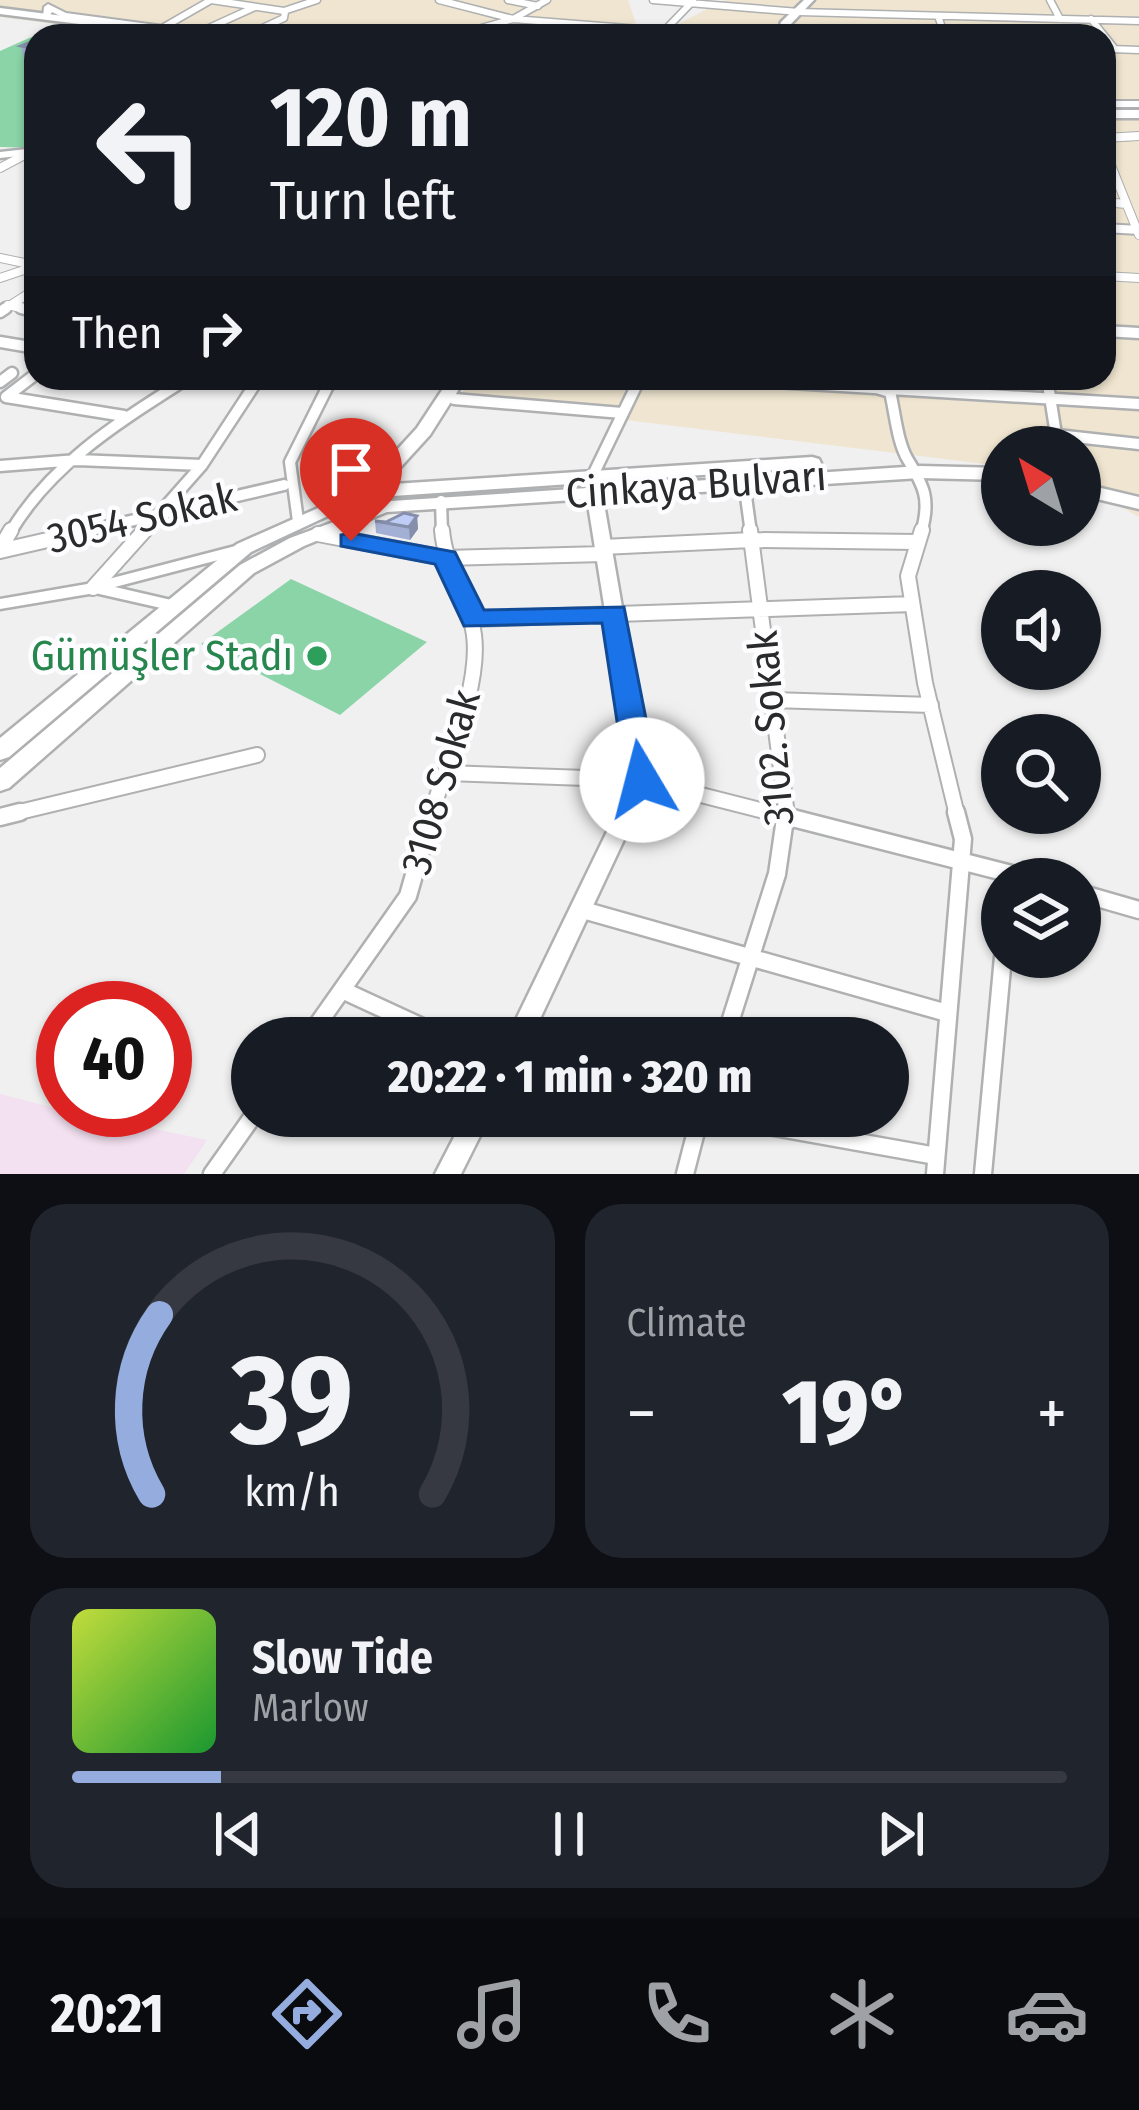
<!DOCTYPE html>
<meta charset="utf-8">
<style>
:root{--surface:#171b24;--page:#20242c;--text:#f1f3f6;--muted:#9ea1a6;--line:#363941;--accent:#95acdf}
body{margin:0;font-family:"Fira Sans Condensed",sans-serif;background:var(--page);color:var(--text);height:100vh;display:flex;flex-direction:column;font-size:45px;white-space:nowrap}
*{box-sizing:border-box;margin:0}
p{font-size:39px;color:var(--muted)}
.icon{flex:none;width:66px;height:66px;fill:none;stroke:currentColor;stroke-width:2;stroke-linecap:round;stroke-linejoin:round}
.map{position:relative;height:1174px;overflow:hidden}
.panel{display:flex;flex-direction:column;gap:30px;padding:30px;background:#0d0f14;flex:1}
.panel>*{flex:none}
.guide{position:absolute;left:24px;top:24px;width:1092px;height:366px;border-radius:36px;box-shadow:0 3px 9px #0004;background:#171b24;color:var(--text);overflow:hidden}
.needle{width:78px;rotate:322deg}
.buttons{position:absolute;left:981px;top:426px;display:grid;gap:24px}
.buttons a{display:grid;place-items:center;width:120px;height:120px;border-radius:50%;background:var(--surface);box-shadow:0 3px 9px #0004;font-size:60px}
.speed{position:absolute;left:36px;top:981px;display:flex;gap:24px;font-size:60px;font-weight:700;text-align:center}
.speed>*{display:grid;place-content:center;width:156px;height:156px;border-radius:50%;background:var(--surface);box-shadow:0 3px 9px #0004;line-height:1}
.speed .limit{border:18px solid #d22;background:#fff;color:#111}
.pin{position:absolute;display:grid;place-items:center;width:102px;height:102px;color:#fff;margin:-123px -51px;border-radius:50% 50% 50% 0;rotate:-45deg;box-shadow:0 0 12px #0007}
.pin .icon{rotate:45deg}
.me{position:absolute;width:132px;margin:-66px;rotate:352deg;stroke-linejoin:round;filter:drop-shadow(0 0 9px #0008)}
.turn{display:flex;align-items:center;gap:42px;height:252px;padding:0 48px;font-size:54px}
.turn .icon{width:156px;height:156px;stroke-width:2.5}
.turn b{display:block;font-size:84px;line-height:102px}
.then{display:flex;align-items:center;height:114px;padding:0 48px;background:#0003;gap:24px;font-size:45px}
.big{font-size:90px;font-weight:800;line-height:1.1}
.panel .tile{flex:1;display:flex;flex-direction:column;justify-content:center;gap:18px;min-width:0;padding:0 42px;border-radius:36px;background:var(--page)}
.panel .dial{align-items:center;gap:0}
.dial svg{height:312px;overflow:visible;fill:none;stroke:var(--line);stroke-width:7;stroke-linecap:round;text-anchor:middle}
.dial text{fill:var(--text);stroke:none}
.song{display:flex;align-items:center;gap:36px}
.cover{width:144px;height:144px;border-radius:18px;background:linear-gradient(135deg,hsl(70 70% 55%),hsl(130 70% 35%))}
.played{height:12px;border-radius:6px;background:linear-gradient(90deg,var(--accent) 15%,var(--line) 15%)}
.keys{display:flex;justify-content:space-around;direction:ltr}
.heat{display:flex;justify-content:space-between;align-items:center;font-size:66px;direction:ltr}
.panel .tiles{flex:1;display:grid;gap:30px;grid-template-columns:1fr 1fr}
.tile:last-child{grid-column:span 2}
.trip{position:absolute;left:231px;top:1017px;width:678px;height:120px;border-radius:60px;background:var(--surface);box-shadow:0 3px 9px #0004;font-weight:800;line-height:120px;text-align:center}
.dock{display:flex;height:192px;justify-content:space-around;align-items:center;background:#090b0e;color:var(--muted)}
.dock .icon{width:84px;height:84px}
.dock .current{color:var(--accent)}
.dock b{font-size:54px;color:var(--text)}
.map>svg:first-child{display:block}
.industrial{fill:#efe5d0}
.education{fill:#f3e0f0}
.green{fill:#8bd4a7}
.lines{fill:none;stroke-linecap:round;stroke-linejoin:round}
.minor-far4-casing{stroke:#afb0b1;stroke-width:9}
.minor-far3-casing{stroke:#afb0b1;stroke-width:10}
.minor-far2-casing{stroke:#afb0b1;stroke-width:15}
.minor-far1-casing{stroke:#afb0b1;stroke-width:18}
.minor-casing{stroke:#afb0b1;stroke-width:21}
.tertiary-casing{stroke:#afb0b1;stroke-width:5}
.secondary-casing{stroke:#afb0b1;stroke-width:4}
.primary-casing{stroke:#afb0b1;stroke-width:5}
.minor-far4{stroke:#fff;stroke-width:6}
.minor-far3{stroke:#fff;stroke-width:8}
.minor-far2{stroke:#fff;stroke-width:10}
.minor-far1{stroke:#fff;stroke-width:14}
.minor{stroke:#fff;stroke-width:16}
.tertiary{fill:#fff;fill-rule:evenodd}
.secondary{fill:#fff;fill-rule:evenodd}
.primary{fill:#fff;fill-rule:evenodd}
.wall{fill:#a3afd4}
.shaded-wall{fill:#858fac}
.building{fill:#beccf6;stroke:#858fac;stroke-width:3}
.route{fill:#1a73e8;stroke:#114b97;stroke-width:3}
.leisure-dot{fill:#2e9e5b;stroke:#fdfdff;stroke-width:4.5}
.labels{text-anchor:middle;dominant-baseline:central;stroke-width:9;stroke-linejoin:round;paint-order:stroke}
.street-label{font-size:42px;fill:#292a2a;stroke:#fdfdff}
.leisure-label{font-size:42px;fill:#27864d;stroke:#fdfdff;text-anchor:end}
</style>
<div class="map">
<svg width="1139" height="1174" viewBox="0 0 1139 1174">
<rect width="100%" height="100%" fill="#f0f0f1"/>
<!-- industrial -->
<path class="industrial" d="M 0,0 L 628,0 L 636,24 L 676,25 L 725,0 L 1139,0 L 1139,517 L 1080,484 L 1080,447 L 1002,447 L 1002,466 L 454,399 L 478,378 L 1104,378 L 1104,36 L 150,36 L 0,17 Z"/>
<!-- education -->
<path class="education" d="M 0,1094 L 63,1110 L 207,1140 L 184,1174 L 0,1174 Z"/>
<!-- green -->
<path class="green" d="M 47,30 L 94,36 L 36,36 L 36,148 L 0,147 L 0,51 Z
M 291,579 L 427,642 L 340,715 L 201,644 Z"/>
<g class="lines">
<!-- minor-far4 casing -->
<g class="minor-far4-casing">
<path id="minor-far4" d="M 211,0 L 284,11 L 317,0
M 439,0 L 513,19 L 728,36
M 508,0 L 538,6
M 653,0 L 799,12 L 1139,21
M 1050,0 L 1060,19
M 938,16 L 945,36
M 1091,19 L 1115,49
M 164,27 L 211,0
M 665,30 L 693,1
M 200,32 L 255,7
M 245,36 L 284,18 L 285,12
M 453,36 L 513,19 L 547,0
M 1110,49 L 1139,50
M 1110,138 L 1139,136"/>
</g>
<!-- minor-far3 casing -->
<g class="minor-far3-casing">
<path id="minor-far3" d="M 1104,138 L 1139,136
M 1104,148 L 1139,235
M 0,168 L 32,151
M 1104,202 L 1126,204
M 0,258 L 34,265
M 1104,276 L 1139,278
M 0,278 L 36,266
M 8,305 L 33,311
M 1,311 L 36,289"/>
</g>
<!-- minor-far2 casing -->
<g class="minor-far2-casing">
<path id="minor-far2" d="M 21,308 L 36,312
M 0,312 L 6,308
M 1104,331 L 1139,333
M 0,342 L 36,348
M 709,378 L 1139,404
M 872,378 L 873,387 L 890,392 C 895,412 897,442 908,460 C 924,486 931,500 921,533
M 1047,378 L 1058,447
M 0,382 L 12,373
M 6,397 L 124,416
M 6,397 L 36,374
M 454,399 L 622,413
M 1057,435 L 1139,444
M 0,466 L 77,460 L 202,465
M 593,475 L 640,378
M 744,482 L 751,533
M 441,501 L 442,533
M 298,521 L 290,462 L 332,378
M 10,533 C 51,463 121,421 188,378
M 79,533 L 284,485
M 142,533 L 202,465 L 259,378"/>
</g>
<!-- minor-far1 casing -->
<g class="minor-far1-casing">
<path id="minor-far1" d="M 750,530 L 787,815
M 922,530 L 908,576 L 925,683 L 957,815
M 318,534 L 445,558 L 604,554
M 602,547 L 752,540 L 917,542
M 0,549 L 11,530
M 0,551 L 91,530
M 93,588 L 145,530
M 474,619 L 912,604
M 772,700 L 931,705
M 447,773 L 642,780 L 780,815
M 7,815 L 257,755
M 431,815 C 446,765 481,686 474,635 C 469,598 445,568 442,530"/>
</g>
<!-- minor casing -->
<g class="minor-casing">
<path id="minor" d="M 769,812 L 1031,879
M 0,817 L 20,812
M 1080,893 L 1139,910
M 583,910 L 947,1013
M 342,990 L 446,1038
M 308,1038 L 408,896 L 432,812
M 725,1038 L 777,874 L 786,812
M 712,1116 L 936,1156
M 212,1174 L 253,1116
M 685,1174 L 700,1116
M 935,1174 L 963,839 L 956,812
M 983,1174 L 1003,957"/>
</g>
<!-- tertiary casing -->
<g class="tertiary-casing">
<path id="tertiary" d="M 36,148 L 36,154 L 0,158 L 0,152 Z
M 594,487 L 602,492 L 652,780 L 531,1038 L 507,1038 L 632,780 L 586,492 Z
M 243,544 L 251,549 L 249,552 L 115,587 L 180,602 L 182,606 L 180,610 L 174,611 L 95,593 L 0,609 L 0,599 L 93,583 Z
M 465,1116 L 490,1116 L 461,1174 L 435,1174 Z"/>
</g>
<!-- secondary casing -->
<g class="secondary-casing">
<path id="secondary" d="M 48,4 L 66,13 L 239,36 L 214,36 L 64,18 L 52,12 L 47,20 L 43,17 L 44,7 Z
M 1104,101 L 1139,101 L 1139,107 L 1104,107 Z
M 1104,224 L 1139,226 L 1139,234 L 1104,232 Z"/>
</g>
<!-- primary casing -->
<g class="primary-casing">
<path id="primary" d="M 804,0 L 814,0 L 790,25 L 787,36 L 777,36 L 781,22 Z
M 0,8 L 199,33 L 204,36 L 175,36 L 0,14 Z
M 1104,110 L 1139,110 L 1139,118 L 1104,118 Z
M 450,378 L 466,378 L 430,435 L 377,493 L 251,552 L 9,757 L 0,760 L 0,738 L 237,544 L 361,489 L 417,428 Z
M 812,457 L 819,459 L 821,463 L 819,467 L 393,496 L 383,490 L 393,484 Z
M 920,466 L 1002,468 L 1002,480 L 920,478 L 387,512 L 304,546 L 254,573 L 9,788 L 0,791 L 0,768 L 240,565 L 290,538 L 391,501 Z
M 1080,483 L 1139,497 L 1139,509 L 1080,495 Z"/>
</g>
<!-- minor-far4 -->
<use href="#minor-far4" class="minor-far4"/>
<!-- minor-far3 -->
<use href="#minor-far3" class="minor-far3"/>
<!-- minor-far2 -->
<use href="#minor-far2" class="minor-far2"/>
<!-- minor-far1 -->
<use href="#minor-far1" class="minor-far1"/>
<!-- minor -->
<use href="#minor" class="minor"/>
<!-- tertiary -->
<use href="#tertiary" class="tertiary"/>
<!-- secondary -->
<use href="#secondary" class="secondary"/>
<!-- primary -->
<use href="#primary" class="primary"/>
</g>
<!-- wall -->
<path class="wall" d="M 36,40 L 36,65 L 25,63 L 21,46 Z
M 417,516 L 418,529 L 410,540 L 376,533 L 375,521 L 386,522 Z"/>
<!-- shaded-wall -->
<path class="shaded-wall" d="M 417,516 L 418,529 L 410,540 L 409,527 Z"/>
<!-- building -->
<path class="building" d="M 36,40 L 36,49 L 21,46 Z
M 404,513 L 417,516 L 409,527 L 375,521 L 386,522 Z"/>
<!-- route -->
<path class="route" d="M 351,533 L 455,552 L 484,610 L 624,607 L 658,780 L 654,788 L 642,791 L 626,780 L 602,623 L 464,626 L 435,564 L 341,546 L 341,535 Z"/>
<!-- markers -->
<circle class="leisure-dot" cx="317" cy="656" r="12"/>
<g class="labels">
<!-- street labels -->
<g class="street-label">
<text transform="translate(696 485) rotate(-4)">Cinkaya Bulvarı</text>
<text transform="translate(142 518) rotate(-13)">3054 Sokak</text>
<text transform="translate(771 728) rotate(-95)">3102. Sokak</text>
<text transform="translate(441 782) rotate(-74)">3108 Sokak</text>
</g>
<!-- leisure labels -->
<g class="leisure-label">
<text x="293" y="656">Gümüşler Stadı</text>
</g>
</g>
</svg>
<div class="buttons">
<a><svg class="needle" viewBox="-14 -14 28 28"><path d="M0-13l5 13h-10z" fill="#e53935"/><path d="M0 13l5-13h-10z" fill="#9ea1a6"/></svg></a>
<a><svg class="icon" aria-label="sound" viewBox="0 0 24 24"><path d="M4 9h4l5-4v14l-5-4H4zM17 9q2 3 0 6"/></svg></a>
<a><svg class="icon" aria-label="search" viewBox="0 0 24 24"><circle cx="10" cy="10" r="6"/><path d="M15 15l6 6"/></svg></a>
<a><svg class="icon" aria-label="layers" viewBox="0 0 24 24"><path d="M12 4l9 5-9 5-9-5zM3 14l9 5 9-5"/></svg></a>
</div>
<div class="speed"><div class="limit">40</div></div>
<div class="pin" style="left:351px;top:541px;background:#d93025"><svg class="icon" aria-label="arrive" viewBox="0 0 24 24"><path d="M6 21V4h12l-3 4 3 4H6"/></svg></div>
<svg class="me" style="left:642px;top:780px" viewBox="-20 -20 40 40"><circle r="19" fill="#fff"/><path d="M0-13L10 11 0 6-10 11z" fill="#1a73e8"/></svg>
<div class="trip">20:22 · 1 min · 320 m</div>
<div class="guide">
<div class="turn"><svg class="icon" aria-label="left" viewBox="0 0 24 24"><path d="M17 20v-9H6M10 6l-5 5 5 5"/></svg><div><b>120 m</b>Turn left</div></div>
<div class="then">Then<svg class="icon" aria-label="right" viewBox="0 0 24 24"><path d="M7 20v-9h11M14 6l5 5-5 5"/></svg></div>
</div>
</div>
<section class="panel">
<div class="tiles">
<div class="tile dial"><svg viewBox="0 0 100 80">
<path d="M14 69A42 42 0 1 1 86 69"/>
<path d="M14 69A42 42 0 0 1 16 23" stroke="#95acdf"/>
<text x="50" y="56" font-size="32" font-weight="700">39</text>
<text x="50" y="72" font-size="11">km/h</text>
</svg></div>
<div class="tile"><p>Climate</p>
<div class="heat"><a>−</a><b class="big">19°</b><a>+</a></div>
</div>
<div class="tile">
<div class="song"><i class="cover"></i><div><b>Slow Tide</b><p>Marlow</p></div></div>
<div class="played"></div>
<div class="keys"><svg class="icon" aria-label="previous" viewBox="0 0 24 24"><path d="M18 5L8 12l10 7zM5 5v14"/></svg><svg class="icon" aria-label="pause" viewBox="0 0 24 24"><path d="M8 5v14M16 5v14"/></svg><svg class="icon" aria-label="next" viewBox="0 0 24 24"><path d="M6 5l10 7-10 7zM19 5v14"/></svg></div>
</div>
</div>
</section>
<nav class="dock">
<b>20:21</b>
<svg class="icon current" aria-label="directions" viewBox="0 0 24 24"><path d="M12 3l9 9-9 9-9-9zM9 14v-3h6M13 9l2 2-2 2"/></svg>
<svg class="icon" aria-label="music" viewBox="0 0 24 24"><path d="M9 18V5l10-2v13"/><circle cx="6" cy="18" r="3"/><circle cx="16" cy="16" r="3"/></svg>
<svg class="icon" aria-label="phone" viewBox="0 0 24 24"><path d="M5 4h4l2 5-3 2q2 4 5 5l2-3 5 2v4C11 20 4 13 5 4z"/></svg>
<svg class="icon" aria-label="climate" viewBox="0 0 24 24"><path d="M12 3v18M4 7l16 10M4 17L20 7"/></svg>
<svg class="icon" aria-label="car" viewBox="0 0 24 24"><path d="M5 17H2v-5l4-1 3-4h7l3 4 3 1v5h-3M9 17h6M6 11h13"/><circle cx="7" cy="17" r="2"/><circle cx="17" cy="17" r="2"/></svg>
</nav>
